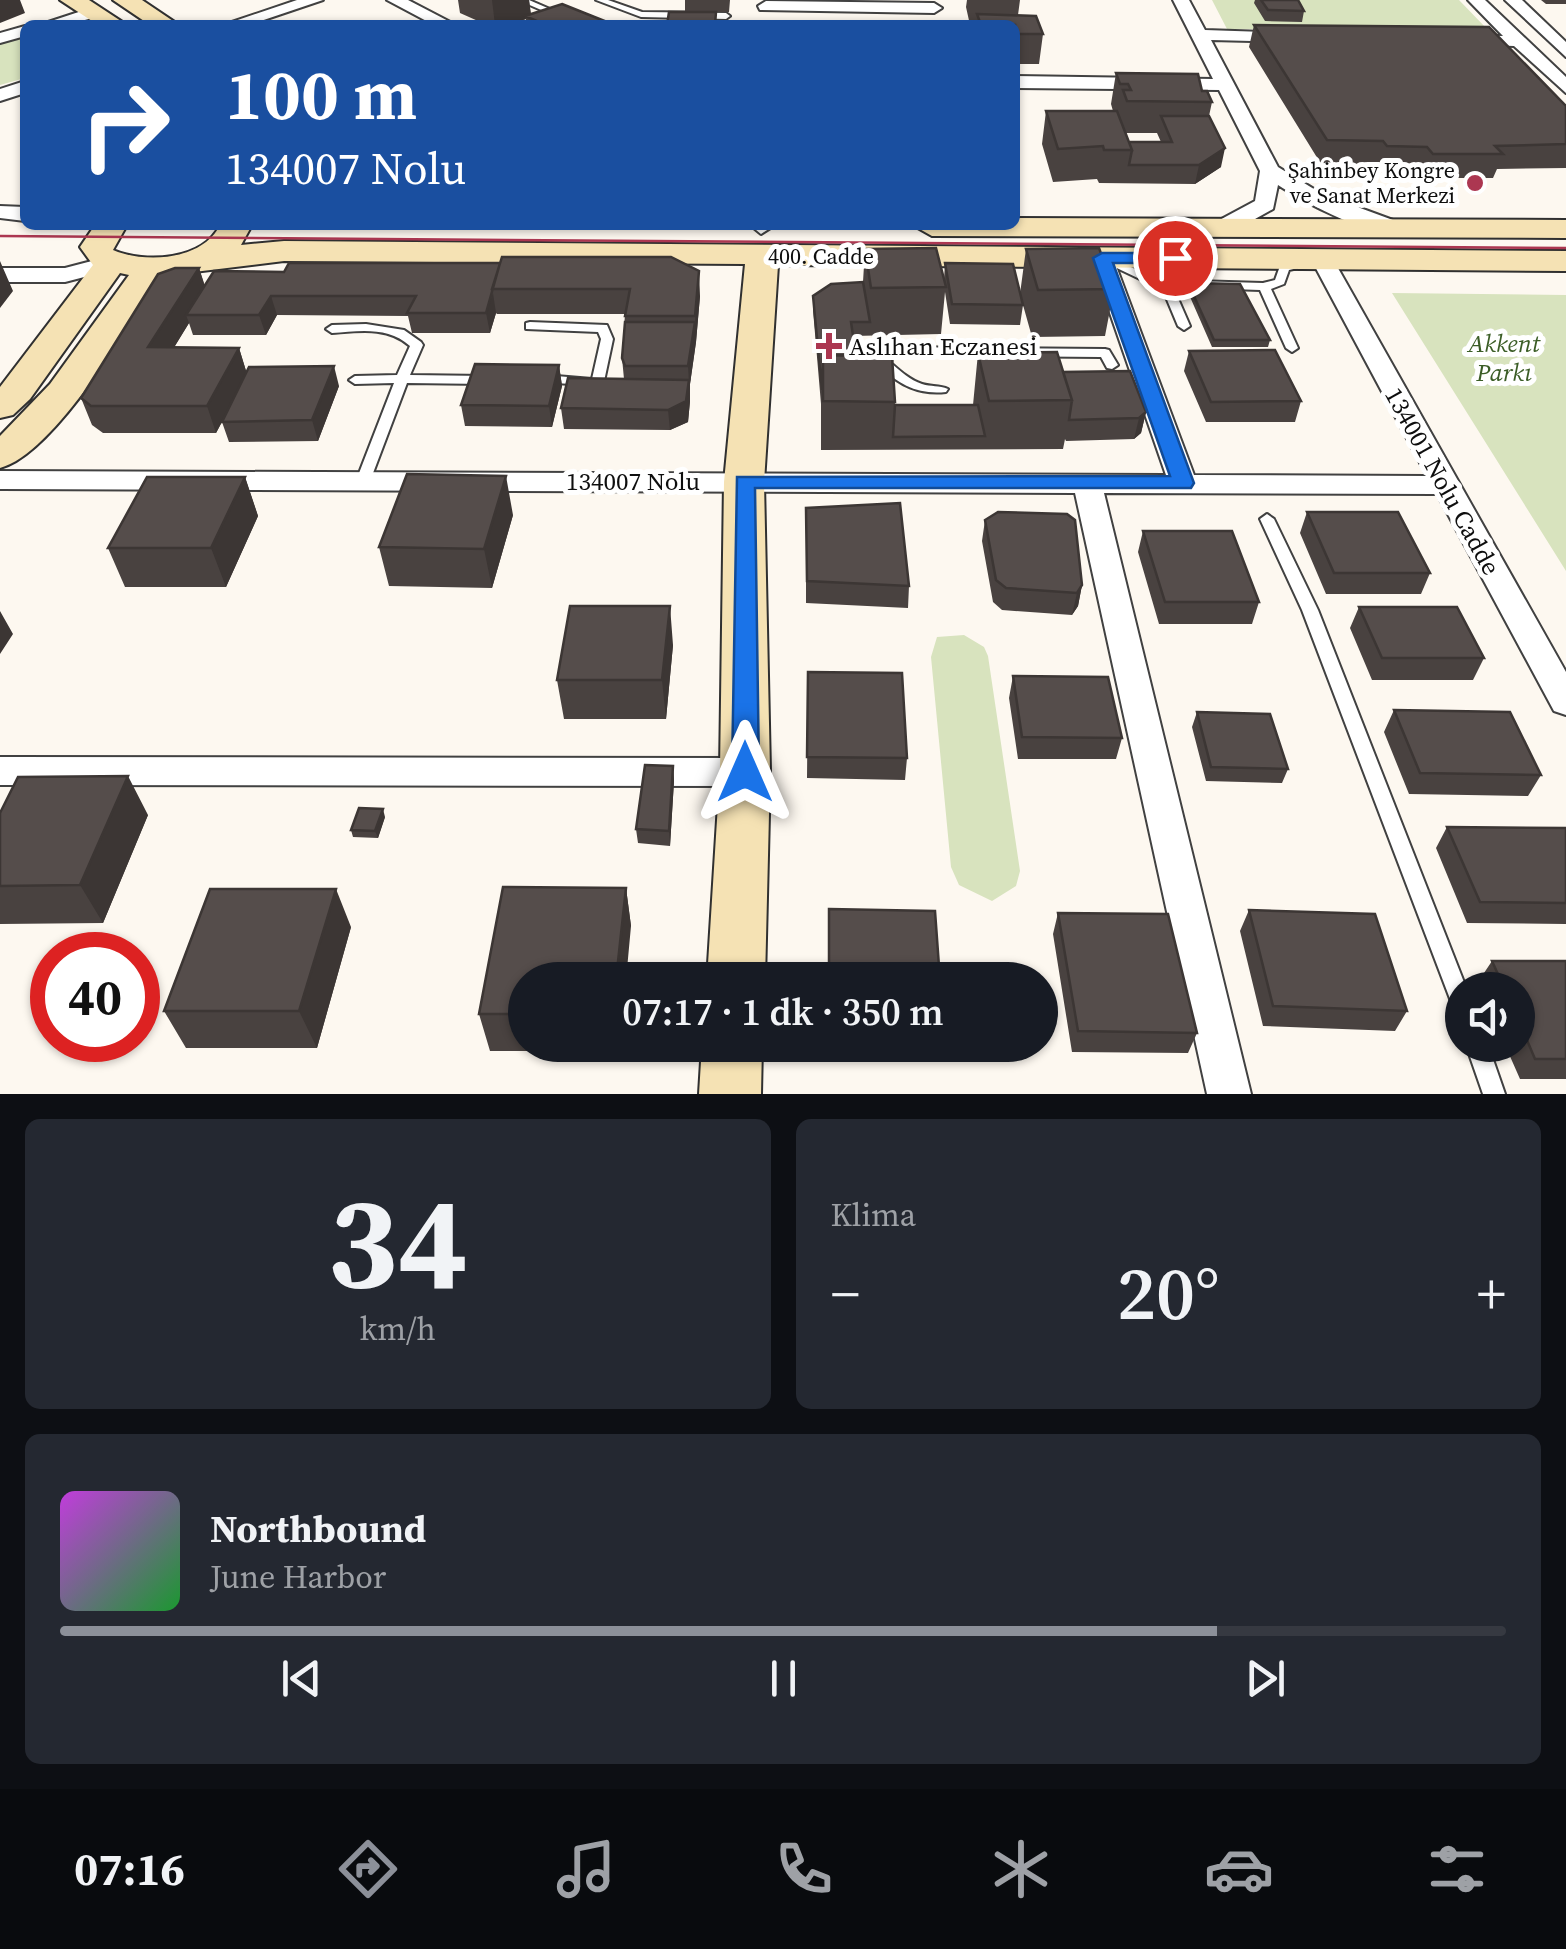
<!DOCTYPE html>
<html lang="tr">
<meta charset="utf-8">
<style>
:root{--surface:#171b24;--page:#242831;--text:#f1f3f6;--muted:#9ea1a6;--line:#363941;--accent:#8c9099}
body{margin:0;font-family:"Source Serif 4",serif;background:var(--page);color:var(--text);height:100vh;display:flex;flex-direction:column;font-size:38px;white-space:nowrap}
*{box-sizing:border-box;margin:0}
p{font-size:32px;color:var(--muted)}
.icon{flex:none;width:55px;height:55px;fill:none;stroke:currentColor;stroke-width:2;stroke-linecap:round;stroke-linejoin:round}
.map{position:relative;height:1094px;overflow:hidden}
.sheet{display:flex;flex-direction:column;gap:25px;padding:25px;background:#0d0f14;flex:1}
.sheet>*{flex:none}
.banner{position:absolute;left:20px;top:20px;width:1000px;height:210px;border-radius:15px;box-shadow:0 2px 8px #0004;background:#1a4fa0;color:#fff;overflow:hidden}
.buttons{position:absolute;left:1445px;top:972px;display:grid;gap:20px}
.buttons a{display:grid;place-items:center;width:90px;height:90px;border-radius:50%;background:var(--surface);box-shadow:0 2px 8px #0004;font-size:50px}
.speed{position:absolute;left:30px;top:932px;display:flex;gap:20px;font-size:50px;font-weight:700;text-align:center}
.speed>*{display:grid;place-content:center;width:130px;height:130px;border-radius:50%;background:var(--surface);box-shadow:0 2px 8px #0004;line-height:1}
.speed .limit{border:15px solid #d22;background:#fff;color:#111}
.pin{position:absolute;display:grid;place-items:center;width:85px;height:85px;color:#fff;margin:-42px;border:5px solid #fff;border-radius:50%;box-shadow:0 2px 10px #0007}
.me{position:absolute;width:110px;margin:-55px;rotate:0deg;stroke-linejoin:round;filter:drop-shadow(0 0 8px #0008)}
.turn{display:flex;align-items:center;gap:35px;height:210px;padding:0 40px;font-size:45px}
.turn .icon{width:130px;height:130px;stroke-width:2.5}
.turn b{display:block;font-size:70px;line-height:85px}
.big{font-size:75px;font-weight:600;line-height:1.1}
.sheet .tile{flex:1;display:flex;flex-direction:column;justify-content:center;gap:15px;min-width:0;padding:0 35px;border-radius:15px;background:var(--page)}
.sheet .dial{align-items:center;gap:0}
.dial b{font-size:130px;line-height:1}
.song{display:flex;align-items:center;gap:30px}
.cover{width:120px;height:120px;border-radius:15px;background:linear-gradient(135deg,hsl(290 70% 55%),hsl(130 70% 35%))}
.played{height:10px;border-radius:5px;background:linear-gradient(90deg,var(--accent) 80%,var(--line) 80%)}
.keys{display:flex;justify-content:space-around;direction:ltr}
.heat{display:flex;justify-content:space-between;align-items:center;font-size:55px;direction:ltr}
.sheet .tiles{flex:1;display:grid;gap:25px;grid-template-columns:1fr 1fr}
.tile:last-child{grid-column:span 2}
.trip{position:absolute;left:508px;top:962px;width:550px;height:100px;border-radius:50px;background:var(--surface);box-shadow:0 2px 8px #0004;font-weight:600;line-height:100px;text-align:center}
.tab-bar{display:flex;height:160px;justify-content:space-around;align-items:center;background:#090b0e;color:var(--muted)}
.tab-bar .icon{width:70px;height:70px}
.tab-bar .active{color:var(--accent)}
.tab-bar b{font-size:45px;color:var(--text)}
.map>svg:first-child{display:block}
.green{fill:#d8e3be}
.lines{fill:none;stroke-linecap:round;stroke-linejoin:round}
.lane-casing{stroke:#414141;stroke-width:4}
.street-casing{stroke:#414141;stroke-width:4}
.secondary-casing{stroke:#303030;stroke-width:4}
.lane{fill:#fff;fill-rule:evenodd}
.street{fill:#fff;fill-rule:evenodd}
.secondary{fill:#f5e2b4;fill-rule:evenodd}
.tram{stroke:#ac3751;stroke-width:2.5}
.wall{fill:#494240;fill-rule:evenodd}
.shaded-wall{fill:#3c3634}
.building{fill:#554d4b;stroke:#3c3634;stroke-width:2.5}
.route{fill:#1a73e8;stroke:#114b97;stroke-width:2.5}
.poi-dot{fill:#ac3751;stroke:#fff;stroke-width:4}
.labels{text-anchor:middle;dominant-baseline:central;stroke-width:10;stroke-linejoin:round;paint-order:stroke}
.far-poi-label{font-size:22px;fill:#0e0e0e;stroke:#fff;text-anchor:end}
.far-street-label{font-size:22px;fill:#0e0e0e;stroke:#fff}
.park-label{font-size:25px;font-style:italic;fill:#3b5d26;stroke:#fff}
.poi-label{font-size:25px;fill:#0e0e0e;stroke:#fff;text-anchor:start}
.street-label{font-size:25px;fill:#0e0e0e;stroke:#fff}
</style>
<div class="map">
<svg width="1566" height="1094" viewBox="0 0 1566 1094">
<rect width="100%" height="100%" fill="#fdf8f0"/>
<!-- green -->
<path class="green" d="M 1212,0 L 1459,0 L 1488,30 L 1227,29 Z
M 25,37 L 25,78 L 0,85 L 0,43 Z
M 1392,293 L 1566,295 L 1566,571 Z
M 964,635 L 984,647 L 988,656 L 1020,871 L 1016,886 L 992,901 L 959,885 L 951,867 L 931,657 L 937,637 Z"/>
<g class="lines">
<!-- lane casing -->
<g class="lane-casing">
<path id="lane" d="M 518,0 L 529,0 L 587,25 L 576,25 Z
M 596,0 L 608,0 L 642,12 L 726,13 L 730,16 L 726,19 L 641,17 Z
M 1106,256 L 1160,280 L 1263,283 L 1275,280 L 1280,266 L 1307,262 L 1307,266 L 1289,270 L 1284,284 L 1271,289 L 1298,348 L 1292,352 L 1286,348 L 1260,290 L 1173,287 L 1190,326 L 1184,330 L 1178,326 L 1163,290 L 1102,261 L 1100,259 Z
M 530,322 L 607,325 L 613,339 L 603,386 L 539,382 L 538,379 L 544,375 L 592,379 L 601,339 L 598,332 L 526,329 L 526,323 Z
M 366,324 L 404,330 L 421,342 L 423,345 L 410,375 L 486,376 L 492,380 L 486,384 L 407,383 L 370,481 L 363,485 L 356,481 L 394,383 L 355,384 L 349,380 L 355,376 L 397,375 L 410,346 C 388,326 359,331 332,333 L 326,329 L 332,325 Z
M 886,347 L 1105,349 L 1109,350 L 1118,365 L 1112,369 L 1107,368 L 1101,357 L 892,355 L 891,363 C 900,371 910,380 922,384 C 931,387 939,385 948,389 L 946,392 C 919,395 899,385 881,367 L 880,351 Z
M 1267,514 L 1274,519 L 1318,610 L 1467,990 L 1462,990 L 1462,1013 L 1455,1011 L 1452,1004 L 1302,610 L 1260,519 Z
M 1466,1045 L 1488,1045 L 1505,1094 L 1483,1094 Z"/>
</g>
<!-- street casing -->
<g class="street-casing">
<path id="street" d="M 297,0 L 323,0 L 249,25 L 223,25 Z
M 387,0 L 408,0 L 456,25 L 434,25 Z
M 1173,0 L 1189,0 L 1205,30 L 1296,33 L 1299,37 L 1290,42 L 1211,40 L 1278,167 L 1322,194 L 1401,223 L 1401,233 C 1373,239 1302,201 1278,185 L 1273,209 L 1230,233 L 1214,233 L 1214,223 L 1255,201 L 1260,171 L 1219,90 L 1015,88 L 1015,76 L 1213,79 Z
M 1468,0 L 1485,0 L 1566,77 L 1566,93 L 1514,46 L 1455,44 L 1452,40 L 1461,35 L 1503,36 Z
M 1505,0 L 1522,0 L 1566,42 L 1566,57 Z
M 766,1 L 934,3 L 942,8 L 934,13 L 760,10 L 758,6 Z
M 94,7 L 102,12 L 100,16 L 66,25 L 39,25 Z
M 25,26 L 25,36 L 0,43 L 0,33 Z
M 25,81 L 25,93 L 0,101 L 0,89 Z
M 0,206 L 25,207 L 25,221 L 0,218 Z
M 750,225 L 772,225 L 772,227 L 761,234 Z
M 1102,251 L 1113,258 L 1194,475 L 1427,476 L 1311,259 L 1314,254 L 1330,254 L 1566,672 L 1566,715 L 1554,711 L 1437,494 L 1104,493 L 1251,1094 L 1207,1094 L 1075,493 L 0,489 L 0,471 L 1166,475 L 1091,258 Z
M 111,256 L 119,258 L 119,268 L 65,282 L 0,282 L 0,268 L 65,268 Z
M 0,757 L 745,758 L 758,762 L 763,772 L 758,782 L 745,786 L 0,785 Z"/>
</g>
<!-- secondary casing -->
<g class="secondary-casing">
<path id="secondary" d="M 60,0 L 89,0 L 127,25 L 98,25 Z
M 113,0 L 142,0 L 179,25 L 150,25 Z
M 1015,218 L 1566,220 L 1566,238 L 932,236 L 916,227 L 1015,225 Z
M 95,225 L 127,225 L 113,250 C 146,264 203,260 220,225 L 252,225 L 241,245 L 284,241 L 1566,251 L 1566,271 L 778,265 L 764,482 L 770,772 L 765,980 L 707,980 L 720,772 L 724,482 L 745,264 L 284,261 L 161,276 C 130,324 54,454 0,468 L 0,436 L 50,384 L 129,275 L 120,273 L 30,399 L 13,415 L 0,418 L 0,387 L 93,265 L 80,247 Z
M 702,1045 L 762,1045 L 761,1094 L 699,1094 Z"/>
</g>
<!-- lane -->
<use href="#lane" class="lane"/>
<!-- street -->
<use href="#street" class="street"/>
<!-- secondary -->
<use href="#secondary" class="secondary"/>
<!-- tram -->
<path class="tram" d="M 0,236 L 1566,248"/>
</g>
<!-- wall -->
<path class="wall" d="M 458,0 L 529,0 L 531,14 L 602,25 L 526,25 L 526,19 L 507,25 L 487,25 L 460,13 Z
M 685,0 L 730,0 L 729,12 L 685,12 Z
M 967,0 L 1020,0 L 1018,15 L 1043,34 L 1039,64 L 1015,64 L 1015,25 L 970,25 L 966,7 Z
M 1255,0 L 1298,0 L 1304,11 L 1302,22 L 1265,21 L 1254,3 Z
M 1541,0 L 1566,0 L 1566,4 L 1546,4 Z
M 1254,25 L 1566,106 L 1566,168 L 1497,169 L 1493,178 L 1424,178 L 1419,170 L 1379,170 L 1375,164 L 1321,164 L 1249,47 Z
M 1116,73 L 1202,91 L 1212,102 L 1209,116 L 1221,167 L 1195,184 L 1099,183 L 1097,179 L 1053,182 L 1042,144 L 1046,111 L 1113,111 L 1111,104 ZM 1125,133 L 1157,133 L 1161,142 L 1129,142 Z
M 865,249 L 944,280 L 945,263 L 1020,294 L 1026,249 L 1114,289 L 1105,336 L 1032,337 L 1023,305 L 1020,325 L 950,324 L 945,292 L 941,334 L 853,336 L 856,356 L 892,356 L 895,405 L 973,405 L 978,353 L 1063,372 L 1146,412 L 1141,433 L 1134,439 L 1066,441 L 1065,439 L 1063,449 L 821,450 L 821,404 L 813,310 L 813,296 L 863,282 Z
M 500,263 L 700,296 L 696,342 L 690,384 L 690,401 L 688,422 L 670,430 L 564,429 L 561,408 L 624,379 L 622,358 L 625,314 L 497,314 L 496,313 L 490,333 L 412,333 L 408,316 L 277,315 L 266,335 L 193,335 L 189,323 L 174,347 L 239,348 L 246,371 L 339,386 L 318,441 L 229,442 L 222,422 L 216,433 L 103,433 L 92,425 L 81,398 L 199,268 L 205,286 L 284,272 Z
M 1188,283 L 1270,340 L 1268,347 L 1212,347 L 1187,290 Z
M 1189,351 L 1301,401 L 1295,422 L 1206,422 L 1184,371 Z
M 559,365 L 562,386 L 552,427 L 465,426 L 461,405 Z
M 245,477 L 258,516 L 226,587 L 125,587 L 108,548 Z
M 806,508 L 909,586 L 908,608 L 806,603 Z
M 1307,512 L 1430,573 L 1421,594 L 1326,594 L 1300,533 Z
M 513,515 L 492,588 L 389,586 L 379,547 Z
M 985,520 L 1082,585 L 1078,606 L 1072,615 L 1002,610 L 993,602 L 982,541 Z
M 1143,531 L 1259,602 L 1252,624 L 1159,624 L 1138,552 Z
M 1359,607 L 1484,658 L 1473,680 L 1372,680 L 1350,628 Z
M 673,645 L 666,719 L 564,719 L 557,680 Z
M 808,672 L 907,758 L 905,780 L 807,778 Z
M 1013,676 L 1122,738 L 1116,759 L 1018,759 L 1009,698 Z
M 1394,710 L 1541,775 L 1528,796 L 1409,794 L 1384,732 Z
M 1197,712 L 1288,769 L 1282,783 L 1206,781 L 1192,727 Z
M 673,766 L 674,781 L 670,846 L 638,843 L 636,829 Z
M 0,813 L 148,815 L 103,923 L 0,924 Z
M 385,817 L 378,838 L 353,837 L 351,830 Z
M 1447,827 L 1566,828 L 1566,924 L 1467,923 L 1436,848 Z
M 626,888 L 631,926 L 525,980 L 525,1045 L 619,1045 L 619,1051 L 490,1051 L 479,1014 Z
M 1249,910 L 1407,1011 L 1395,1031 L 1263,1026 L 1240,931 Z
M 1058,913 L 1197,1033 L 1188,1053 L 1072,1052 L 1053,934 Z
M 351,927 L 317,1048 L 186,1048 L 164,1011 Z
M 1492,961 L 1566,961 L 1566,1079 L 1520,1079 L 1505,1045 L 1518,1045 L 1518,990 L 1482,990 L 1478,982 Z"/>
<!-- shaded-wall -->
<path class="shaded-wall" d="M 0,0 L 20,0 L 25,13 L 0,23 Z
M 492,0 L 529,0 L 531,17 L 525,16 L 526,19 L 507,25 L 495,25 Z
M 1225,148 L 1221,167 L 1195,184 L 1199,165 Z
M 0,261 L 13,291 L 0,308 Z
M 199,268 L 207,294 L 186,315 L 189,323 L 158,374 L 148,347 Z
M 699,271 L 700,296 L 696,342 L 690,384 L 690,401 L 688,422 L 670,430 L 668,410 L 689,383 L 688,366 L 695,322 Z
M 493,293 L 496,313 L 490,333 L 486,313 Z
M 271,296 L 277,315 L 266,335 L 259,315 Z
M 239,348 L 247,374 L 216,433 L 207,406 Z
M 559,365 L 562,386 L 552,427 L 549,406 Z
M 334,366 L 339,386 L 318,441 L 312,420 Z
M 1146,412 L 1141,433 L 1134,439 L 1139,418 Z
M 506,476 L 513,515 L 492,588 L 484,549 Z
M 245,477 L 258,516 L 226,587 L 211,548 Z
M 1082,585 L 1078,606 L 1072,615 L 1077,593 Z
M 670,606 L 673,645 L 666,719 L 662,680 Z
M 0,611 L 13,634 L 0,654 Z
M 673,766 L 674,781 L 670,846 L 669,831 Z
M 128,776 L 148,815 L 103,923 L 80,885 Z
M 383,809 L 385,817 L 378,838 L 375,831 Z
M 626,888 L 631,926 L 626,980 L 616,980 Z
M 336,889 L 351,927 L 317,1048 L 299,1011 Z"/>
<!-- building -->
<path class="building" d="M 1261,0 L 1298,0 L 1304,11 L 1268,10 Z
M 562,4 L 602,20 L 587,25 L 546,25 L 525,16 Z
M 669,12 L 716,12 L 715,25 L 667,25 Z
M 977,14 L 1036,16 L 1043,34 L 1015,34 L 1015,25 L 981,25 Z
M 1254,25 L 1489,27 L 1566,106 L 1566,144 L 1495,146 L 1503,154 L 1433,154 L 1427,147 L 1387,146 L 1383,141 L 1327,140 Z
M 1116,73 L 1198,74 L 1202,91 L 1207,91 L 1212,102 L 1127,101 L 1123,90 L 1131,90 L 1128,84 L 1120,84 Z
M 1046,111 L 1117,111 L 1132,150 L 1104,150 L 1103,146 L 1058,149 Z
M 1161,116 L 1209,116 L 1225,148 L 1199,165 L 1129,165 L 1132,150 L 1129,142 L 1172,142 Z
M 936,248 L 946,287 L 871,288 L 865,249 Z
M 1099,248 L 1114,289 L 1038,290 L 1026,249 Z
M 502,257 L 671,257 L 699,271 L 695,316 L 625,316 L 630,289 L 492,289 Z
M 289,263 L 500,263 L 486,313 L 407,313 L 416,296 L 271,296 L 259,315 L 186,315 L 214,271 L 284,272 Z
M 945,263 L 1013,264 L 1023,305 L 952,304 Z
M 175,268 L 199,268 L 148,347 L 239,348 L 207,406 L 91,406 L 81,398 L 158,274 Z
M 863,282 L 870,322 L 851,322 L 856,356 L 823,355 L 822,390 L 813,296 L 831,284 Z
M 1188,283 L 1240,284 L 1270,340 L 1214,340 Z
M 625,322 L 695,322 L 688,366 L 625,366 L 622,358 Z
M 1275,350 L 1301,401 L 1211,402 L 1189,351 Z
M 1057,352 L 1072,400 L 989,401 L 978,353 Z
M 823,355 L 892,356 L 895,402 L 823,401 Z
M 475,364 L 559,365 L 549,406 L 461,405 Z
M 334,366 L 312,420 L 222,422 L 249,367 Z
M 1130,371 L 1146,412 L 1139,418 L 1069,420 L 1072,400 L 1063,372 Z
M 568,378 L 689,380 L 686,401 L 668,410 L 561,408 Z
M 895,405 L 978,405 L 985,436 L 893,437 Z
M 407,474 L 506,476 L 484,549 L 379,547 Z
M 147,477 L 245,477 L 211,548 L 108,548 Z
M 900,503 L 909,586 L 807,581 L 806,508 Z
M 998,512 L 1067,514 L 1075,520 L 1082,585 L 1077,593 L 1006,588 L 996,580 L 985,520 Z
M 1307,512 L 1398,512 L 1430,573 L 1334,573 Z
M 1143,531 L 1232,531 L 1259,602 L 1165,602 Z
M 570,606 L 670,606 L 662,680 L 557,680 Z
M 1359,607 L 1457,607 L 1484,658 L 1382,658 Z
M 808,672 L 902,673 L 907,758 L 807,757 Z
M 1013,676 L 1108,677 L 1122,738 L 1022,737 Z
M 1394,710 L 1510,712 L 1541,775 L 1420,773 Z
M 1197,712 L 1270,714 L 1288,769 L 1211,767 Z
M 645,765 L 673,766 L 669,831 L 636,829 Z
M 128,776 L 80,885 L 0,886 L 0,813 L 18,777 Z
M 359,808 L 383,809 L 375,831 L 351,830 Z
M 1447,827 L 1566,828 L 1566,903 L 1480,902 Z
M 503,887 L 626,888 L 616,980 L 525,980 L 525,1014 L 479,1014 Z
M 210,889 L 336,889 L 299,1011 L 164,1011 Z
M 829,909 L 935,911 L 940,980 L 829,980 Z
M 1249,910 L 1375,914 L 1407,1011 L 1273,1006 Z
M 1058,913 L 1168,914 L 1197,1033 L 1078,1031 Z
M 1492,961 L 1566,961 L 1566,1059 L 1535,1059 L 1518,1019 L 1518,990 L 1505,990 Z"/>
<!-- route -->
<path class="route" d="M 1102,253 L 1175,253 L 1184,258 L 1175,263 L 1113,263 L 1194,483 L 1191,488 L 755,488 L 759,772 L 745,782 L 736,779 L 732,772 L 737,477 L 1170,476 L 1093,258 Z"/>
<!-- markers -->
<g class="poi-dot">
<circle cx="1475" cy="183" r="10"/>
<path d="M824 331h10v10h10v10h-10v10h-10v-10h-10v-10h10z"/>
</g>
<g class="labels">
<!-- far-poi labels -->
<g class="far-poi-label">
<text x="1455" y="170">Şahinbey Kongre<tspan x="1455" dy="25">ve Sanat Merkezi</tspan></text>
</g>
<!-- far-street labels -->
<g class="far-street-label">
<text x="821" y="256">400. Cadde</text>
</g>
<!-- park labels -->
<g class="park-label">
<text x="1504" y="343">Akkent<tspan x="1504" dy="29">Parkı</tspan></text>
</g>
<!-- poi labels -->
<g class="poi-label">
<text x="849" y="346">Aslıhan Eczanesi</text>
</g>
<!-- street labels -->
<g class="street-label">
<text x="633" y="481">134007 Nolu</text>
<text transform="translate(1443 481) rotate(61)">134001 Nolu Cadde</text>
</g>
</g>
</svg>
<div class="buttons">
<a><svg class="icon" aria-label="sound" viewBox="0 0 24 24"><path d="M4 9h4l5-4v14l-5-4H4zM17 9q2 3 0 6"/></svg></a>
</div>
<div class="speed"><div class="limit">40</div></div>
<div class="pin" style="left:1175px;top:258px;background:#d93025"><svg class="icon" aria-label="arrive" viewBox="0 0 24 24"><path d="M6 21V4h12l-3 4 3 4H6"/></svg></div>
<svg class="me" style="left:745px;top:772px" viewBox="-20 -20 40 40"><path d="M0-17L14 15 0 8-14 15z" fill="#1a73e8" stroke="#fff" stroke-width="4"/></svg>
<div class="trip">07:17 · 1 dk · 350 m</div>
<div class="banner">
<div class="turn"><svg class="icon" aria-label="right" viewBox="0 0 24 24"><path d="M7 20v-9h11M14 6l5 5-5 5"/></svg><div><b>100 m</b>134007 Nolu</div></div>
</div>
</div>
<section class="sheet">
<div class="tiles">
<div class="tile dial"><b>34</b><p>km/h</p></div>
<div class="tile"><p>Klima</p>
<div class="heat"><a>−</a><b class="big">20°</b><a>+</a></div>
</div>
<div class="tile">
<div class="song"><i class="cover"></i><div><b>Northbound</b><p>June Harbor</p></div></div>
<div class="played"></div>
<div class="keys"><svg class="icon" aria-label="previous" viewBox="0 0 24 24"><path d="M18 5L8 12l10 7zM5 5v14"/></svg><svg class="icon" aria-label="pause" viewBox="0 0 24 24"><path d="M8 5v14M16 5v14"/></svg><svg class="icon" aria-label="next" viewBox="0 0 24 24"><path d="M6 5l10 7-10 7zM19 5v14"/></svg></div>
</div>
</div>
</section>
<nav class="tab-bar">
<b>07:16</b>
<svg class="icon active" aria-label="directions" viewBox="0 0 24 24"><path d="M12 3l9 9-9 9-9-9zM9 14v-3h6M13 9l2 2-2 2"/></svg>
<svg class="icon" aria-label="music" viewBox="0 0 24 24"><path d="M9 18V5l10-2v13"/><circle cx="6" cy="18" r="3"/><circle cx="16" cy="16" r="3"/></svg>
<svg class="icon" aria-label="phone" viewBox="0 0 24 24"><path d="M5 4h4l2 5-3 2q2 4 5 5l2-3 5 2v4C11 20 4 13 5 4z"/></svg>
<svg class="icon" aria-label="climate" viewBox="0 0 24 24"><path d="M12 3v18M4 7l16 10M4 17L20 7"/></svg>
<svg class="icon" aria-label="car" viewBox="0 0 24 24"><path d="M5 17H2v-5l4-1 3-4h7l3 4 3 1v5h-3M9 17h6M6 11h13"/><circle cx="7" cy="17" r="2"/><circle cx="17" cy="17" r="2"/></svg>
<svg class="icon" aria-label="filters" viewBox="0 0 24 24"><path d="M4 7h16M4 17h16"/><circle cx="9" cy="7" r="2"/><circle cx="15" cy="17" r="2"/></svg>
</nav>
